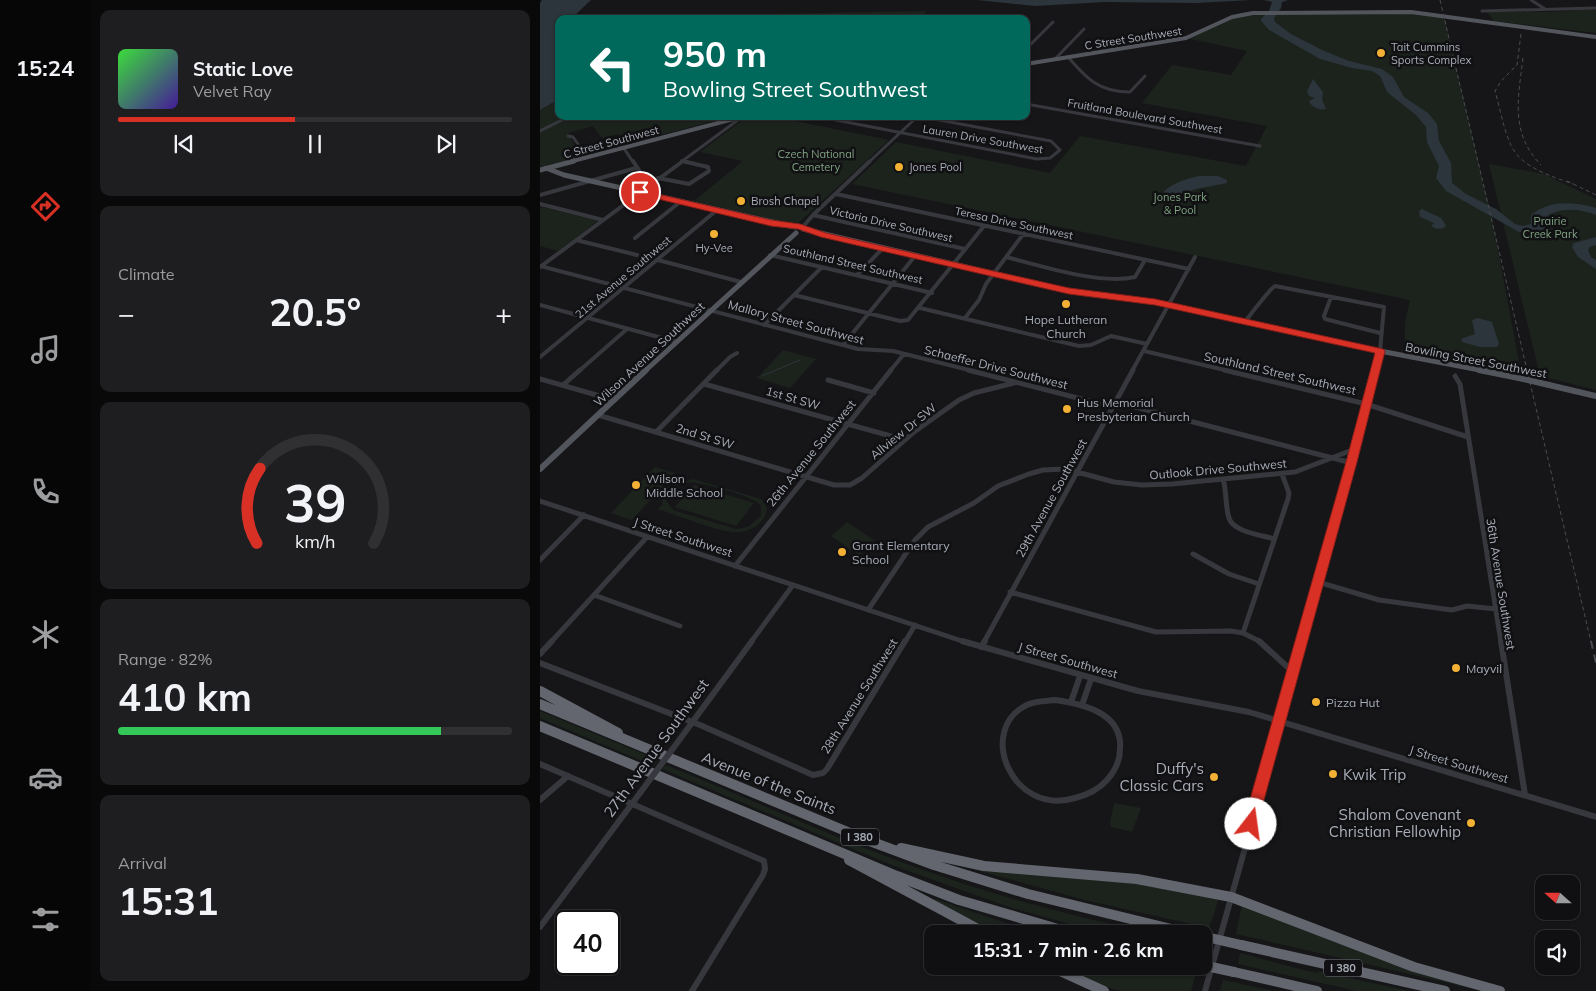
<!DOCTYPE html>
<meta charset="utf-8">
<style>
:root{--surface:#101012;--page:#1e1e20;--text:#f1f3f6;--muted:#9c9d9f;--line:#303032;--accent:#d93025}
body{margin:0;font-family:Mulish,sans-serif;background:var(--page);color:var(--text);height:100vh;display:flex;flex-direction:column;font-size:19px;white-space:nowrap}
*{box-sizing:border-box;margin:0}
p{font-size:16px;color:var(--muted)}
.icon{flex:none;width:28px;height:28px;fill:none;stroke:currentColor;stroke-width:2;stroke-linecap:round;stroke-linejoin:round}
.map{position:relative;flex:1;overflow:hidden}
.drawer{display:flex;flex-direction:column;gap:10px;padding:10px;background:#09090a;width:450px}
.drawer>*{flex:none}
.banner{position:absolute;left:15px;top:15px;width:475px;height:105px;border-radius:10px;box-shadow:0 1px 4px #0004,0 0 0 1px var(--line);background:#00695c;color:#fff;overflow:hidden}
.needle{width:32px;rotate:291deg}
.buttons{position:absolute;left:995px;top:875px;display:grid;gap:10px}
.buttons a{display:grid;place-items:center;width:45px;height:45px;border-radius:10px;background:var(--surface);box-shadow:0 1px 4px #0004,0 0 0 1px var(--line);font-size:25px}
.speed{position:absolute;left:15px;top:910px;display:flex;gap:10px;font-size:25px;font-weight:700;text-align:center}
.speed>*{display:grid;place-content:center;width:65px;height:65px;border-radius:50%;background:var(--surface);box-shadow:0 1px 4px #0004,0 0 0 1px var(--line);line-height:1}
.speed .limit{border:2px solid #111;border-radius:8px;background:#fff;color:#111}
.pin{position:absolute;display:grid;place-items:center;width:42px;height:42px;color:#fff;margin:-21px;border:2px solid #fff;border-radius:50%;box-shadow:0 1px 5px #0007}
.me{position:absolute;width:55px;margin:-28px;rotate:15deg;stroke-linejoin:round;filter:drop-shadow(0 0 4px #0008)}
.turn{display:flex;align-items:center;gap:18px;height:105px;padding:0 25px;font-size:22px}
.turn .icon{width:65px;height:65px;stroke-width:2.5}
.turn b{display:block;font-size:35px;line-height:42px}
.big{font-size:38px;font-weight:700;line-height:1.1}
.drawer .card{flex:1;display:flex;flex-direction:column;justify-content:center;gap:8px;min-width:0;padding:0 18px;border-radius:10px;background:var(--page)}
.drawer .dial{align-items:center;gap:0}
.dial svg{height:130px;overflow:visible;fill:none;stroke:var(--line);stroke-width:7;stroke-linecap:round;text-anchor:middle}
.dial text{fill:var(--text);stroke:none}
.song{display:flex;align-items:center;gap:15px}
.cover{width:60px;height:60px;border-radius:8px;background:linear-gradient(135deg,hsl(120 70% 55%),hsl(260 70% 35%))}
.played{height:5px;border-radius:2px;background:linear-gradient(90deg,var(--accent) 45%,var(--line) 45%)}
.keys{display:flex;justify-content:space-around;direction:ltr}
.heat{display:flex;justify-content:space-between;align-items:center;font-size:28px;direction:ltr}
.charge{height:8px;border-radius:4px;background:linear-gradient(90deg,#34c759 82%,var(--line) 0)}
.trip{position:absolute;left:384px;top:925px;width:288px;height:50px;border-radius:10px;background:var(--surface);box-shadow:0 1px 4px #0004,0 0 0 1px var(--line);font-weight:700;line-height:50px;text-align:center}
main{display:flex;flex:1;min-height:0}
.dock{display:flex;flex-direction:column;width:90px;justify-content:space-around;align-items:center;background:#060607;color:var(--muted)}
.dock .icon{width:35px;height:35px}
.dock .on{color:var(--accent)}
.dock b{font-size:22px;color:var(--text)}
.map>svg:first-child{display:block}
.green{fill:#1c231d;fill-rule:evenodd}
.water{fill:#2c353c}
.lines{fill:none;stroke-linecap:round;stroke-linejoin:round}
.stream{stroke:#2c353c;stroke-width:1}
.minor-far3{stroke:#37383d;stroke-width:3}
.minor-far2{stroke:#37383d;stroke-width:4}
.minor-far1{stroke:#37383d;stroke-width:5}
.minor{stroke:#37383d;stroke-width:6}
.major-far2{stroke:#53555c;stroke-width:4}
.major-far1{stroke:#53555c;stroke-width:5}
.major{stroke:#53555c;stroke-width:6}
.highway{stroke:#63666e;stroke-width:10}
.rail-far1{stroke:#4a4c52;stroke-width:1;stroke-dasharray:4 3;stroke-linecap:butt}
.rail{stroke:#4a4c52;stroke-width:2;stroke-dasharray:8 6;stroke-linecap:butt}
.minor-bridge{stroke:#37383d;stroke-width:6}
.major-bridge{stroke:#53555c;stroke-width:6}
.highway-bridge{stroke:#63666e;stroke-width:10}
.route{fill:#d93025;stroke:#8d1f18}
.poi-dot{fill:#f2b134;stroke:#111113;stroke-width:2}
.labels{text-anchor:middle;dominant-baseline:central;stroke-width:5;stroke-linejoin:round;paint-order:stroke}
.far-street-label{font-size:11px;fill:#a8adb8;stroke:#111113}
.far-poi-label{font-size:11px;fill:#a8adb8;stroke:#111113;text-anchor:start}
.far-park-label{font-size:11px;fill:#7fa381;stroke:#111113}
.shield{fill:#111113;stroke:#7b7e86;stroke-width:1}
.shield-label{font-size:11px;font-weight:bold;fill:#a8adb8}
.poi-label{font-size:12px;fill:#a8adb8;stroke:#111113;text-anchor:start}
.street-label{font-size:12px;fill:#a8adb8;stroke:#111113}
.near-street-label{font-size:15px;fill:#a8adb8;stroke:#111113}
.near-poi-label{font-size:15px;fill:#a8adb8;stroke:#111113;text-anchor:end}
</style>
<main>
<nav class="dock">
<b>15:24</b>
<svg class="icon on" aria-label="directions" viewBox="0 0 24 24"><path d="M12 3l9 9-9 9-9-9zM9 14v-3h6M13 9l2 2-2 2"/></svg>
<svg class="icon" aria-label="music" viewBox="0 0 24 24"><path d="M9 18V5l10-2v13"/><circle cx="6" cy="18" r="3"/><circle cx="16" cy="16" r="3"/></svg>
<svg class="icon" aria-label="phone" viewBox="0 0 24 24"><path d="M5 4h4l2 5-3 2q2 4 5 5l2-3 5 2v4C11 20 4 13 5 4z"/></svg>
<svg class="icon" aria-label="climate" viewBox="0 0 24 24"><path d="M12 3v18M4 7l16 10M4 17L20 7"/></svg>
<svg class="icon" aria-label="car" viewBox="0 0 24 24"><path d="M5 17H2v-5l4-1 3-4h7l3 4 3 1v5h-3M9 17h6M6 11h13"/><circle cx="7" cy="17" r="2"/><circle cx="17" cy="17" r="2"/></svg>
<svg class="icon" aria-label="filters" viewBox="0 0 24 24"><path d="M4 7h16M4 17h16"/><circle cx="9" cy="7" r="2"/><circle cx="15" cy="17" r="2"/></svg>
</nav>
<section class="drawer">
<div class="card">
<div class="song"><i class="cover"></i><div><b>Static Love</b><p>Velvet Ray</p></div></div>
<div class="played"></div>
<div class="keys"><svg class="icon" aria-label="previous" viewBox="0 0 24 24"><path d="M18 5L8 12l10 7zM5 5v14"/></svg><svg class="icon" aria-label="pause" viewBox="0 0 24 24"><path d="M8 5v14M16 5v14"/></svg><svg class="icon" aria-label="next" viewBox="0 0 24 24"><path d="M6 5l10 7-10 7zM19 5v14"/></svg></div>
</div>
<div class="card"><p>Climate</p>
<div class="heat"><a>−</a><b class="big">20.5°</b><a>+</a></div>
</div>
<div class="card dial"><svg viewBox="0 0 100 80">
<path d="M14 69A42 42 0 1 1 86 69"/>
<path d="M14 69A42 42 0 0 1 16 23" stroke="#d93025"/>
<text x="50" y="56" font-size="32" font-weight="700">39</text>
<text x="50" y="72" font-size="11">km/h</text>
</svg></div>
<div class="card"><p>Range · 82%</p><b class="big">410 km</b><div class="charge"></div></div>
<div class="card"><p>Arrival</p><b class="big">15:31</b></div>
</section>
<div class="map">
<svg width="1056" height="991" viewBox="0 0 1056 991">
<rect width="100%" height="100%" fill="#161618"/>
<!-- green -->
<path class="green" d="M 1056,9 L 1056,33 L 954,21 L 946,11 L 1011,12 Z
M 386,11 L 383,19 L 107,19 L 170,15 Z
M 835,11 L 904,16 L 953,223 L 981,373 L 865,350 L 865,323 L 870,300 L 312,184 L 356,142 L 510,173 L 540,136 L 706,166 L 727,126 L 602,103 L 632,65 L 691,75 L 707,51 L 646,38 L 698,15 Z
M 19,99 L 19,116 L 194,116 L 86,144 L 78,134 L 62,138 L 53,126 L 28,133 L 37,150 L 21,154 L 22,157 L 39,152 L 41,156 L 0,167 L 0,110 Z
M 215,116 L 230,116 L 349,140 L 256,225 L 154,201 L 203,161 L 160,152 L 205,118 Z
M 949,164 L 1004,174 L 1056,199 L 1056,390 L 1000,376 Z
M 2,207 L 58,221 L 18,251 L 0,246 L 0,208 Z
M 243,350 L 276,359 L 250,388 L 217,378 Z
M 115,467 L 135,473 L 92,520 L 71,513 Z
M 153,479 L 221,499 L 227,508 C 226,524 207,534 192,532 C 170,529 140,516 118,509 L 120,506 L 123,506 L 122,499 L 133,485 ZM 148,482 C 161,482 215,496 221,506 L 221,516 L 208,527 L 196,529 L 133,510 L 126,501 C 129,490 138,484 148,482 Z
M 154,485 L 214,503 L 196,526 L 135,507 Z
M 307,522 L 335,541 L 319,555 L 291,536 Z
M 0,711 L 118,760 L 114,766 L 0,718 Z
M 126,765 C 218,802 309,845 404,877 C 473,901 545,919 617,934 L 565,934 L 469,907 L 349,864 L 122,769 Z
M 574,803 L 601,808 L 592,832 L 571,827 L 570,823 Z
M 414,864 L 590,882 L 677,899 L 678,901 L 669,928 L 545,900 Z
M 395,899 L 499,934 L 453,934 L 393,902 Z
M 702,905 L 930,985 L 930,988 L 696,934 Z
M 700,953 L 767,971 L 778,973 L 778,971 L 869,991 L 817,991 L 698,964 Z
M 517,966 L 626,966 L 656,973 L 651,991 L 581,991 L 556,984 Z
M 683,980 L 734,991 L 680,991 Z"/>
<!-- water -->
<path class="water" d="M 2,0 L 51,0 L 33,17 L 19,19 L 19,99 L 0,110 L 0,3 Z
M 437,0 L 712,0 L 656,3 L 565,2 L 495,6 Z
M 724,0 L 748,0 L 742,2 L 741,8 L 734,18 L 735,22 L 751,34 L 782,50 L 809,61 L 842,69 L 853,77 L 864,97 L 888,113 L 897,124 L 899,141 L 911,163 L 912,183 L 926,194 L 956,209 L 975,224 L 983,226 L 991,224 L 991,215 C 1010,200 1031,202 1053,207 L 1056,208 L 1056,215 C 1041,209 1023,207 1008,215 L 1005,228 L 1000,232 L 979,232 L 906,191 L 896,178 L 899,166 L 887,142 L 886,127 L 876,115 L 847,92 L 840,76 L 832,71 L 812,68 L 780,59 L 729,30 L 722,22 L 721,19 L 729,11 L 732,2 Z
M 773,79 L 783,92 L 782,99 L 786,109 C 779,110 772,108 769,101 L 775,98 L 769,96 L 767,91 Z
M 659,176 L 678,176 L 687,180 L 687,183 L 656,189 L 627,199 L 618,199 C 626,185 642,180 659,176 Z
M 882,209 L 901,218 L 906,225 L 904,228 L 897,229 L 891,226 L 894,223 L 880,217 L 879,211 Z
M 1056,237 L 1056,245 L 1050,247 L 1048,250 L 1051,257 L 1056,260 L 1056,269 L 1038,257 L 1032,247 L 1034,243 Z
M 938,318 L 952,322 L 959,344 L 957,347 L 940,347 L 922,342 L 921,339 L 935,334 L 932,320 Z"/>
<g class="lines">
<!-- stream -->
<path class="stream" d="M 222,376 L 260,360"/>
<!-- minor-far3 -->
<path class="minor-far3" d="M 991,0 L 1005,9
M 942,11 L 1056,8
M 486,49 L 513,22
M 528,57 C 547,79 559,92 590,92 L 605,76
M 515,59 L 544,29
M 486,104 L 720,146
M 275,116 L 497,159 L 510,158 L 520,150 L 511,141 L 378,116
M 0,131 L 30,116
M 28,136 L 33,137 L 47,157
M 83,147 L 93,162
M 142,161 L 148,162
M 141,162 L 202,117
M 329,162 L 378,116"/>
<!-- minor-far2 -->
<path class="minor-far2" d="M 93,161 L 107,182 L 111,184
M 118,178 L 149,184 L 169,171 L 168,167 L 142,161
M 296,194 L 649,269
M 0,195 L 96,168
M 0,204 L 63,220
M 273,215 L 425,249
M 262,228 L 273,215 L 330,161
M 95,238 L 140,202
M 36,240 L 97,255
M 230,255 L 392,293
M 466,257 C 501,266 560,285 595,277 L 605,260
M 118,260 L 201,282
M 0,266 L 318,349 L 353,351 L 433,371
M 0,267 L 143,161
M 317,275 L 342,249
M 254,295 L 360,321 L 368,320 L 444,226
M 791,297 L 784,316 L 785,319 L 840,333
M 0,305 L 137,342
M 380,308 L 539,346 L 551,345 L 571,336 L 607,344
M 425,318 L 439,300 L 446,284 L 484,233
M 705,322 C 709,316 731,288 735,286 L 844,307 L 840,351 L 835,371
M 224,325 L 282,267
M 303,345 L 375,256
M 604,351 L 689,371
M 0,357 L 177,210
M 39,371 L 87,329
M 176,371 L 190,357 L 197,353
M 350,371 L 364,354
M 592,371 L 655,257"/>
<!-- minor-far1 -->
<path class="minor-far1" d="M 428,370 L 573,407
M 684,370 L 826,404 L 928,437
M 915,376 L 920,384 L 961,642
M 0,379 L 74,400
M 288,380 L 334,393
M 164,384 L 365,440
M 23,385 L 40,370
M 576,402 L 812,463
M 58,415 L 294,485 L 310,485 L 322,478 L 374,432 L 419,400 L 434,393 L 474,383
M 116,432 L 177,370
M 683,479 C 687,492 685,506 689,518 C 693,532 722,535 734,539
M 0,501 L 425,642
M 653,554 L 689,574 L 719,584
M 0,560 L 44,515
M 195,566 L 351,370
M 778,582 L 839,600 L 912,610 L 927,606 L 956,609
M 470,592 L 616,632 L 691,631 L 703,633 L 721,642
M 54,595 L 140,626
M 328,610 L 375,540 L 388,527 L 434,503 L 458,486 L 489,474 L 503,470 L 526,469 L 574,482 L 602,485 L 632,484 L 755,472 L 815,449
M 703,633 L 748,499 L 749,493 L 742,474
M 11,642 L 107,537
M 211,642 L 253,585
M 365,642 L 375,625
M 444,642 L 593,370
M 762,642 L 812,463 L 835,370"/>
<!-- minor -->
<path class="minor" d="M 422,641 L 598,691 L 709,712 L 1056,817
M 719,641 L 753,672
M 961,641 L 985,795
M 441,647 L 445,641
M 0,654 L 12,641
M 0,663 L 160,725 L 273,775 L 283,773 L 287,769 L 365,641
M 515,700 C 543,704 583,713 580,749 C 580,760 575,771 567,780 C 559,789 547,795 535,798 C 471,817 435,727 489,704 C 496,701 507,701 515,700 Z
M 531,702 L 540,676
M 542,705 L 551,679
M 140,739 L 212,641
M 0,764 L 224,861 L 225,869 L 223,875 L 152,991
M 0,800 L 28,776
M 0,927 L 100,793
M 665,991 L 763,641"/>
<!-- major-far2 -->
<path class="major-far2" d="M 486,64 L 646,38 L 692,17 L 713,13 L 871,12 L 1056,37
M 29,162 L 205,116"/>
<!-- major-far1 -->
<path class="major-far1" d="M 6,168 L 24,175 L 255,227
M 0,170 L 34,161
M 263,229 L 529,291 L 615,302 L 840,351 L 945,371
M 105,371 L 256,233"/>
<!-- major -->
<path class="major" d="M 939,370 L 979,378
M 1009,385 L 1056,396
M 0,469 L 106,370"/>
<!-- highway -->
<path class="highway" d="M 0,691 L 78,733
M 0,704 L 327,840 L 394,865 L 488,894 L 652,934
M 0,726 L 357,876 L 419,900 L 535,934
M 361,848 L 444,866 L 597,879 L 691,897 L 874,967 L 960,991
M 309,860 L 447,934
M 701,945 L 905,991
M 509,966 L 564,991
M 694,972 L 777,991"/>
<!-- rail-far1 -->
<path class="rail-far1" d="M 900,0 L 1051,642
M 981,34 L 977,65 L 961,81 L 955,91 C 960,108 963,127 970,143 C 979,167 1011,176 1033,184
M 983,58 C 978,99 970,133 1001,165
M 1027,181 L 1056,195"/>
<!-- rail -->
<path class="rail" d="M 1051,641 L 1056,663"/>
<!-- minor-bridge -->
<path class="minor-bridge" d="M 100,793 L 140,739"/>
<!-- major-bridge -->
<path class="major-bridge" d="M 979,378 L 1009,385"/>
<!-- highway-bridge -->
<path class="highway-bridge" d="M 662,936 L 701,945
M 662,965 L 694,972"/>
</g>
<!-- route -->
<path class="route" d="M 100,190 L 231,220 L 260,224 L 286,233 L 342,246 L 529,288 L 615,299 L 843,349 L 845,351 L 817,462 L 716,829 L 711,832 L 705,829 L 703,824 L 806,462 L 835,353 L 615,305 L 529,294 L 342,251 L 281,237 L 258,229 L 231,226 L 97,194 L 96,192 Z"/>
<!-- markers -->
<g class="poi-dot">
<circle cx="841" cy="53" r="5"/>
<circle cx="359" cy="167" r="5"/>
<circle cx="201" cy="201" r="5"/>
<circle cx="174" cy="234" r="5"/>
<circle cx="526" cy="304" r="5"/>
<circle cx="527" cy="409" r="5"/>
<circle cx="96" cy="485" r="5"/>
<circle cx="302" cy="552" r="5"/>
<circle cx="916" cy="668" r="5"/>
<circle cx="776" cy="702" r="5"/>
<circle cx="793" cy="774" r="5"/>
<circle cx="674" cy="777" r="5"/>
<circle cx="931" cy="823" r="5"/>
</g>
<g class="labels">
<!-- far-street labels -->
<g class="far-street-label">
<text transform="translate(593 38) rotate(-9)">C Street Southwest</text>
<text transform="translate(605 116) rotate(10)">Fruitland Boulevard Southwest</text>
<text transform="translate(443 139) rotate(10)">Lauren Drive Southwest</text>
<text transform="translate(71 142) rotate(-15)">C Street Southwest</text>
<text transform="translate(474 223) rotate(12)">Teresa Drive Southwest</text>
<text transform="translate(351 224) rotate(13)">Victoria Drive Southwest</text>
<text transform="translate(313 264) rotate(13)">Southland Street Southwest</text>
<text transform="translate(83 277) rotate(-40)">21st Avenue Southwest</text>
</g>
<!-- far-poi labels -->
<g class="far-poi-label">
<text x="851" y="47">Tait Cummins<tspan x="851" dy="13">Sports Complex</tspan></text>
<text x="369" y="167">Jones Pool</text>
<text x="211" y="201">Brosh Chapel</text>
<text x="174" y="248" text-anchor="middle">Hy-Vee</text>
</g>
<!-- far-park labels -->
<g class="far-park-label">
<text x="276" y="154">Czech National<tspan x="276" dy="13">Cemetery</tspan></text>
<text x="640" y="197">Jones Park<tspan x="640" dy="13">&amp; Pool</tspan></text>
<text x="1010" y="221">Prairie<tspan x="1010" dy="13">Creek Park</tspan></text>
</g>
<!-- shield labels -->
<g class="shield">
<rect x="301" y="828.5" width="38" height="17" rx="4"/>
<rect x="784" y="959.5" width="38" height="17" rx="4"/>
</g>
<g class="shield-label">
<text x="320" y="837">I 380</text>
<text x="803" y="968">I 380</text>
</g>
<!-- poi labels -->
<g class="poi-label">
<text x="526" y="319" text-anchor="middle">Hope Lutheran<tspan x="526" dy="14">Church</tspan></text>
<text x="537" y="402">Hus Memorial<tspan x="537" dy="14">Presbyterian Church</tspan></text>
<text x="106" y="478">Wilson<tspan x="106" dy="14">Middle School</tspan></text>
<text x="312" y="545">Grant Elementary<tspan x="312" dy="14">School</tspan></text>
<text x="926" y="668">Mayvil</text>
<text x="786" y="702">Pizza Hut</text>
</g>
<!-- street labels -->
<g class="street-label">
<text transform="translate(256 322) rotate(15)">Mallory Street Southwest</text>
<text transform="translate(109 354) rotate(-43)">Wilson Avenue Southwest</text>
<text transform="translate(936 360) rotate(11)">Bowling Street Southwest</text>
<text transform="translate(456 367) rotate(14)">Schaeffer Drive Southwest</text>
<text transform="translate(740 373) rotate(13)">Southland Street Southwest</text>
<text transform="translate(253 398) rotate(16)">1st St SW</text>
<text transform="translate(363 431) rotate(-39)">Allview Dr SW</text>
<text transform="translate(165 436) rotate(17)">2nd St SW</text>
<text transform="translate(271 453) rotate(-51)">26th Avenue Southwest</text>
<text transform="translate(678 469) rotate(-5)">Outlook Drive Southwest</text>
<text transform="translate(511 498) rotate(-61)">29th Avenue Southwest</text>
<text transform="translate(143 537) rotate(18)">J Street Southwest</text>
<text transform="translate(961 584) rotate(81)">36th Avenue Southwest</text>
<text transform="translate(528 660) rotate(16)">J Street Southwest</text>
<text transform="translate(319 696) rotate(-58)">28th Avenue Southwest</text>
<text transform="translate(919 764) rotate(17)">J Street Southwest</text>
</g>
<!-- near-street labels -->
<g class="near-street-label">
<text transform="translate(116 748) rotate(-54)">27th Avenue Southwest</text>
<text transform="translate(229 783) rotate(22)">Avenue of the Saints</text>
</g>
<!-- near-poi labels -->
<g class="near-poi-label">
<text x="664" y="768">Duffy's<tspan x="664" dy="17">Classic Cars</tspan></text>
<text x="803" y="774" text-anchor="start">Kwik Trip</text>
<text x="921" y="814">Shalom Covenant<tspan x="921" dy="17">Christian Fellowhip</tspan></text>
</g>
</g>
</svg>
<div class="buttons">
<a><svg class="needle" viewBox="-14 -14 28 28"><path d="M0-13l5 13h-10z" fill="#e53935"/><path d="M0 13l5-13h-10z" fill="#9c9d9f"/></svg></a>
<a><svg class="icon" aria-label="sound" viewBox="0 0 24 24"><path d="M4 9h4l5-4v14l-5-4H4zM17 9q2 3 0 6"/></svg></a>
</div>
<div class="speed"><div class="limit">40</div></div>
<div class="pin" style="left:100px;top:192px;background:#d93025"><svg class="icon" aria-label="arrive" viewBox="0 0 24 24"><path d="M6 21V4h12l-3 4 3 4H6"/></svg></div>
<svg class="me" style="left:711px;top:824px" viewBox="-20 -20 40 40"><circle r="19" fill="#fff"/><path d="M0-13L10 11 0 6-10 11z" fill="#d93025"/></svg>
<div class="trip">15:31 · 7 min · 2.6 km</div>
<div class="banner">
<div class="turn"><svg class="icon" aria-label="left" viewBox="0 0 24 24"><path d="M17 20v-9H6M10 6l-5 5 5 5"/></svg><div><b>950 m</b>Bowling Street Southwest</div></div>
</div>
</div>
</main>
